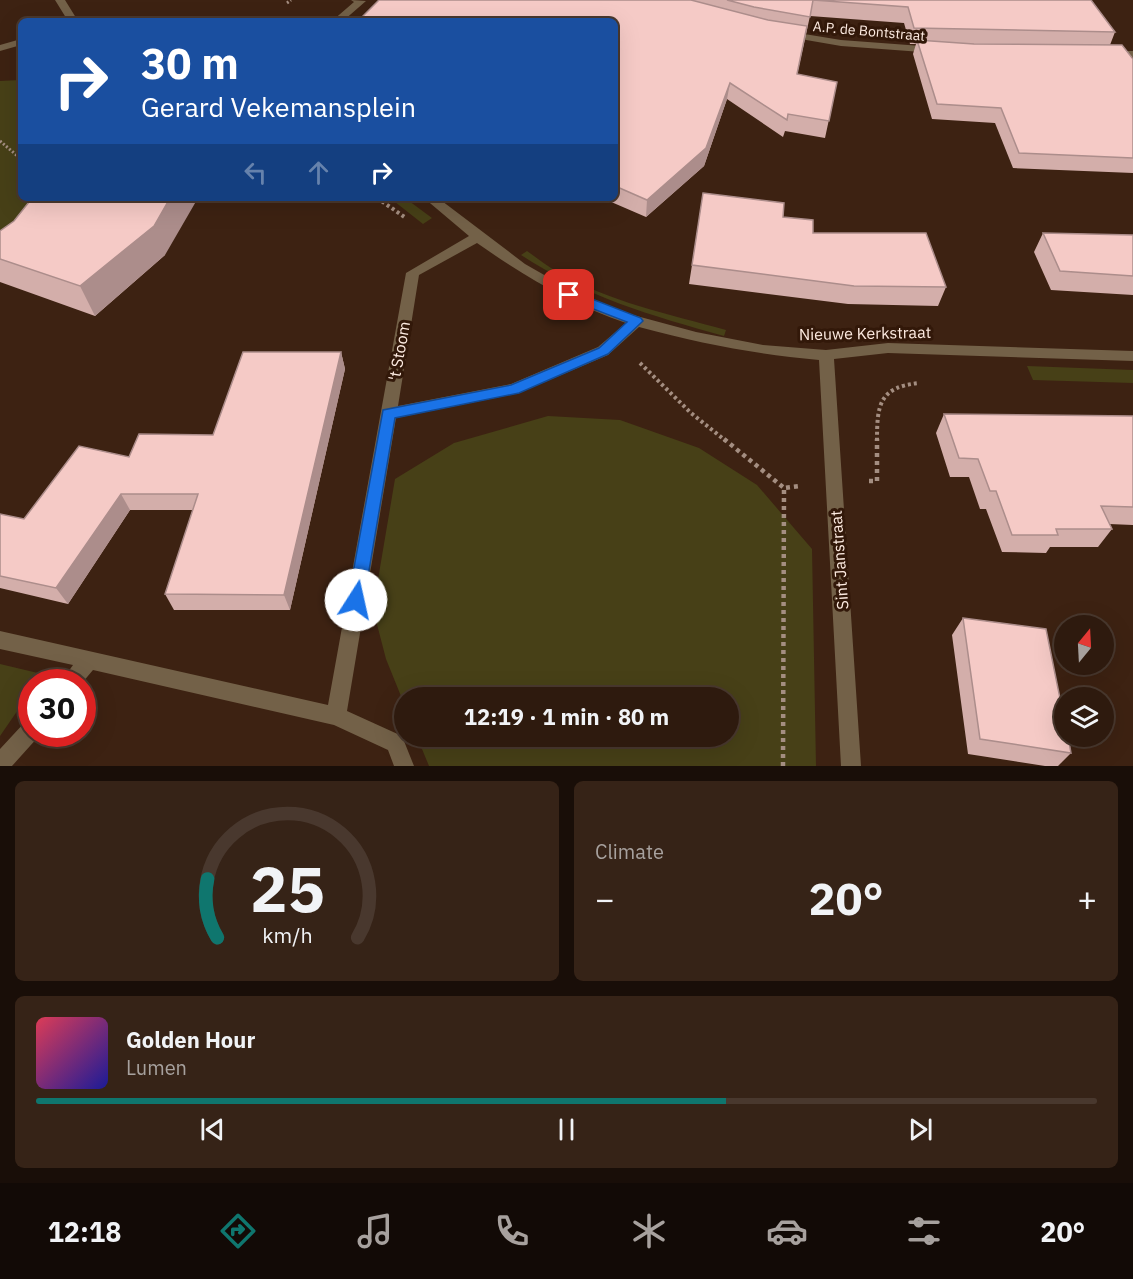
<!DOCTYPE html>
<meta charset="utf-8">
<style>
:root{--surface:#2e1a0e;--page:#362317;--text:#f1f3f6;--muted:#a7a19e;--line:#49382e;--accent:#0f766e}
body{margin:0;font-family:"IBM Plex Sans",sans-serif;background:var(--page);color:var(--text);height:100vh;display:flex;flex-direction:column;font-size:22px;white-space:nowrap}
*{box-sizing:border-box;margin:0}
p{font-size:20px;color:var(--muted)}
.icon{flex:none;width:33px;height:33px;fill:none;stroke:currentColor;stroke-width:2;stroke-linecap:round;stroke-linejoin:round}
.map{position:relative;height:766px;overflow:hidden}
.panel{display:flex;flex-direction:column;gap:15px;padding:15px;background:#190e08;flex:1}
.panel>*{flex:none}
.banner{position:absolute;left:18px;top:18px;width:600px;height:183px;border-radius:9px;box-shadow:0 6px 24px #0002,0 0 0 2px var(--line);background:#1a4fa0;color:#fff;overflow:hidden}
.needle{width:39px;rotate:18deg}
.tools{position:absolute;left:1054px;top:615px;display:grid;gap:12px}
.tools a{display:grid;place-items:center;width:60px;height:60px;border-radius:50%;background:var(--surface);box-shadow:0 6px 24px #0002,0 0 0 2px var(--line);font-size:30px}
.speed{position:absolute;left:18px;top:669px;display:flex;gap:12px;font-size:30px;font-weight:700;text-align:center}
.speed>*{display:grid;place-content:center;width:78px;height:78px;border-radius:50%;background:var(--surface);box-shadow:0 6px 24px #0002,0 0 0 2px var(--line);line-height:1}
.speed .limit{border:9px solid #d22;background:#fff;color:#111}
.pin{position:absolute;display:grid;place-items:center;width:51px;height:51px;color:#fff;margin:-26px;border-radius:12px;box-shadow:0 3px 9px #0006}
.me{position:absolute;width:66px;margin:-33px;rotate:10deg;stroke-linejoin:round;filter:drop-shadow(0 0 4px #0008)}
.turn{display:flex;align-items:center;gap:21px;height:126px;padding:0 24px;font-size:27px}
.turn .icon{width:78px;height:78px;stroke-width:2.5}
.turn b{display:block;font-size:42px;line-height:51px}
.lanes{display:flex;align-items:center;height:57px;padding:0 24px;background:#0003;justify-content:center;gap:30px;direction:ltr}
.lanes .off{opacity:.35}
.big{font-size:45px;font-weight:800;line-height:1.1}
.panel .widget{flex:1;display:flex;flex-direction:column;justify-content:center;gap:9px;min-width:0;padding:0 21px;border-radius:9px;background:var(--page)}
.panel .dial{align-items:center;gap:0}
.dial svg{height:156px;overflow:visible;fill:none;stroke:var(--line);stroke-width:7;stroke-linecap:round;text-anchor:middle}
.dial text{fill:var(--text);stroke:none}
.song{display:flex;align-items:center;gap:18px}
.cover{width:72px;height:72px;border-radius:9px;background:linear-gradient(135deg,hsl(350 70% 55%),hsl(240 70% 35%))}
.played{height:6px;border-radius:3px;background:linear-gradient(90deg,var(--accent) 65%,var(--line) 65%)}
.keys{display:flex;justify-content:space-around;direction:ltr}
.heat{display:flex;justify-content:space-between;align-items:center;font-size:33px;direction:ltr}
.panel .tiles{flex:1;display:grid;gap:15px;grid-template-columns:1fr 1fr}
.widget:last-child{grid-column:span 2}
.trip{position:absolute;left:394px;top:687px;width:345px;height:60px;border-radius:30px;background:var(--surface);box-shadow:0 6px 24px #0002,0 0 0 2px var(--line);font-weight:800;line-height:60px;text-align:center}
.dock{display:flex;height:96px;justify-content:space-around;align-items:center;background:#120a06;color:var(--muted)}
.dock .icon{width:42px;height:42px}
.dock .active{color:var(--accent)}
.dock b{font-size:27px;color:var(--text)}
.map>svg:first-child{display:block}
.green{fill:#474017}
.lines{fill:none;stroke-linecap:round;stroke-linejoin:round}
.path-far2{stroke:#a48e81;stroke-width:3;stroke-dasharray:2 2;stroke-linecap:butt}
.path-far1{stroke:#a48e81;stroke-width:4;stroke-dasharray:3 3;stroke-linecap:butt}
.path{stroke:#a48e81;stroke-width:4.5;stroke-dasharray:4 4;stroke-linecap:butt}
.minor{fill:#736148;fill-rule:evenodd}
.wall{fill:#d3aeaa}
.shaded-wall{fill:#ac8d8b}
.building{fill:#f5cac6;stroke:#ac8d8b;stroke-width:1.5}
.route{fill:#1a73e8;stroke:#114b97;stroke-width:1.5}
.labels{text-anchor:middle;dominant-baseline:central;stroke-width:6;stroke-linejoin:round;paint-order:stroke}
.far-street-label{font-size:14px;fill:#fdebe1;stroke:#321809}
.street-label{font-size:16px;fill:#fdebe1;stroke:#321809}
</style>
<div class="map">
<svg width="1133" height="766" viewBox="0 0 1133 766">
<rect width="100%" height="100%" fill="#3d2212"/>
<!-- green -->
<path class="green" d="M 21,80 L 21,198 L 53,198 L 0,237 L 0,81 Z
M 390,198 L 405,198 L 432,218 L 423,224 Z
M 527,251 C 537,258 547,266 558,272 C 609,302 669,314 726,330 L 724,336 C 652,316 584,296 521,255 Z
M 1027,366 L 1133,370 L 1133,383 L 1033,380 Z
M 548,416 L 620,420 L 699,448 L 757,485 L 812,549 L 816,766 L 429,766 L 417,737 L 729,736 L 729,698 L 405,698 L 405,706 L 386,659 L 373,609 L 395,479 L 454,443 Z
M 0,664 L 42,674 L 37,682 L 32,682 L 31,691 L 0,736 Z"/>
<g class="lines">
<!-- path-far2 -->
<path class="path-far2" d="M 287,3 L 291,0
M 0,141 L 21,159"/>
<!-- path-far1 -->
<path class="path-far1" d="M 377,198 L 406,218
M 640,363 L 691,413 L 726,441
M 877,441 C 877,405 879,387 919,383"/>
<!-- path -->
<path class="path" d="M 724,439 L 784,488
M 869,481 L 877,481 L 877,439
M 783,766 L 784,488 L 799,486"/>
<!-- minor -->
<path class="minor" d="M 55,0 L 65,0 L 78,21 L 68,21 Z
M 351,0 L 366,1 L 343,21 L 332,21 L 354,2 Z
M 786,31 L 841,40 L 935,47 L 940,50 L 935,53 L 841,46 L 783,36 L 781,34 Z
M 21,39 L 21,45 L 0,51 L 0,45 Z
M 1109,51 L 1133,51 L 1133,57 L 1105,56 L 1104,54 Z
M 424,198 L 438,198 L 525,264 L 574,292 L 633,315 L 696,332 L 763,345 L 826,350 L 888,343 L 1133,351 L 1133,361 L 888,353 L 834,359 L 861,766 L 841,766 L 819,360 C 755,354 702,344 639,327 L 608,355 L 519,393 L 396,418 L 347,711 L 402,736 L 414,766 L 394,766 L 388,750 L 334,725 L 93,670 L 82,683 L 61,682 L 73,665 L 0,649 L 0,631 L 328,705 L 406,273 L 469,236 ZM 477,243 C 524,276 571,304 626,323 L 598,347 L 511,384 L 398,406 L 419,275 Z
M 32,719 L 32,734 L 40,734 L 39,736 L 12,766 L 0,766 L 0,749 L 25,722 Z"/>
</g>
<!-- wall -->
<path class="wall" d="M 379,0 L 1091,0 L 1115,32 L 1110,45 L 1133,59 L 1133,173 L 1013,168 L 995,123 L 932,119 L 913,54 L 916,44 L 910,44 L 904,23 L 810,16 L 797,75 L 837,82 L 825,138 L 785,131 L 783,137 L 727,99 L 704,166 L 646,217 L 602,198 L 615,198 L 615,21 Z
M 783,217 L 813,233 L 946,287 L 938,306 L 848,304 L 689,284 L 692,265 Z
M 14,221 L 165,255 L 95,316 L 0,282 L 0,231 Z
M 1043,233 L 1133,235 L 1133,295 L 1051,290 L 1034,252 Z
M 341,352 L 345,369 L 290,610 L 174,610 L 165,594 L 193,510 L 130,510 L 68,604 L 0,588 L 0,514 L 24,519 L 129,457 L 213,435 Z
M 944,414 L 1133,416 L 1133,525 L 1109,524 L 1112,529 L 1098,547 L 1050,547 L 1046,553 L 1002,552 L 986,509 L 980,509 L 969,477 L 950,477 L 936,433 Z
M 963,618 L 1071,753 L 1058,766 L 1045,766 L 968,754 L 952,635 Z"/>
<!-- shaded-wall -->
<path class="shaded-wall" d="M 730,83 L 727,99 L 704,166 L 646,217 L 647,200 Z
M 170,198 L 198,198 L 165,255 L 95,316 L 80,286 Z
M 341,352 L 345,369 L 290,610 L 284,595 Z
M 121,494 L 130,510 L 68,604 L 56,588 Z"/>
<!-- building -->
<path class="building" d="M 379,0 L 691,0 L 768,20 L 807,26 L 797,74 L 837,82 L 829,121 L 788,114 L 787,120 L 730,83 L 706,148 L 647,200 L 615,186 L 615,21 L 358,21 Z
M 727,0 L 1091,0 L 1115,32 L 914,28 L 908,7 L 813,0 L 810,17 L 754,7 Z
M 917,40 L 974,44 L 1122,45 L 1133,59 L 1133,158 L 1019,153 L 1001,108 L 937,104 Z
M 703,193 L 784,203 L 783,217 L 813,220 L 813,233 L 926,233 L 946,287 L 854,286 L 692,265 Z
M 34,198 L 170,198 L 154,226 L 80,286 L 0,259 L 0,231 L 14,221 L 29,202 Z
M 1043,233 L 1133,235 L 1133,276 L 1060,271 Z
M 243,352 L 341,352 L 284,595 L 165,594 L 198,494 L 121,494 L 56,588 L 0,576 L 0,514 L 24,519 L 79,446 L 129,457 L 139,434 L 213,435 Z
M 944,414 L 1133,416 L 1133,507 L 1101,506 L 1112,529 L 1056,529 L 1058,535 L 1012,535 L 996,491 L 990,491 L 978,459 L 959,458 Z
M 963,618 L 1046,629 L 1065,723 L 1065,736 L 1068,736 L 1071,753 L 980,739 Z"/>
<!-- route -->
<path class="route" d="M 569,290 L 641,318 L 643,321 L 608,354 L 519,393 L 395,418 L 364,600 L 362,605 L 356,607 L 350,605 L 348,600 L 383,410 L 511,385 L 599,348 L 627,322 L 565,298 L 563,295 Z"/>
<g class="labels">
<!-- far-street labels -->
<g class="far-street-label">
<text transform="translate(869 31) rotate(5)">A.P. de Bontstraat</text>
</g>
<!-- street labels -->
<g class="street-label">
<text transform="translate(865 333) rotate(-1)">Nieuwe Kerkstraat</text>
<text transform="translate(399 351) rotate(-80)">'t Stoom</text>
<text transform="translate(839 560) rotate(-94)">Sint Janstraat</text>
</g>
</g>
</svg>
<div class="tools">
<a><svg class="needle" viewBox="-14 -14 28 28"><path d="M0-13l5 13h-10z" fill="#e53935"/><path d="M0 13l5-13h-10z" fill="#a7a19e"/></svg></a>
<a><svg class="icon" aria-label="layers" viewBox="0 0 24 24"><path d="M12 4l9 5-9 5-9-5zM3 14l9 5 9-5"/></svg></a>
</div>
<div class="speed"><div class="limit">30</div></div>
<div class="pin" style="left:569px;top:295px;background:#d93025"><svg class="icon" aria-label="arrive" viewBox="0 0 24 24"><path d="M6 21V4h12l-3 4 3 4H6"/></svg></div>
<svg class="me" style="left:356px;top:600px" viewBox="-20 -20 40 40"><circle r="19" fill="#fff"/><path d="M0-13L10 11 0 6-10 11z" fill="#1a73e8"/></svg>
<div class="trip">12:19 · 1 min · 80 m</div>
<div class="banner">
<div class="turn"><svg class="icon" aria-label="right" viewBox="0 0 24 24"><path d="M7 20v-9h11M14 6l5 5-5 5"/></svg><div><b>30 m</b>Gerard Vekemansplein</div></div>
<div class="lanes"><svg class="icon off" aria-label="left" viewBox="0 0 24 24"><path d="M17 20v-9H6M10 6l-5 5 5 5"/></svg><svg class="icon off" aria-label="ahead" viewBox="0 0 24 24"><path d="M12 20V5M6 11l6-6 6 6"/></svg><svg class="icon" aria-label="right" viewBox="0 0 24 24"><path d="M7 20v-9h11M14 6l5 5-5 5"/></svg></div>
</div>
</div>
<section class="panel">
<div class="tiles">
<div class="widget dial"><svg viewBox="0 0 100 80">
<path d="M14 69A42 42 0 1 1 86 69"/>
<path d="M14 69A42 42 0 0 1 9 39" stroke="#0f766e"/>
<text x="50" y="56" font-size="32" font-weight="700">25</text>
<text x="50" y="72" font-size="11">km/h</text>
</svg></div>
<div class="widget"><p>Climate</p>
<div class="heat"><a>−</a><b class="big">20°</b><a>+</a></div>
</div>
<div class="widget">
<div class="song"><i class="cover"></i><div><b>Golden Hour</b><p>Lumen</p></div></div>
<div class="played"></div>
<div class="keys"><svg class="icon" aria-label="previous" viewBox="0 0 24 24"><path d="M18 5L8 12l10 7zM5 5v14"/></svg><svg class="icon" aria-label="pause" viewBox="0 0 24 24"><path d="M8 5v14M16 5v14"/></svg><svg class="icon" aria-label="next" viewBox="0 0 24 24"><path d="M6 5l10 7-10 7zM19 5v14"/></svg></div>
</div>
</div>
</section>
<nav class="dock">
<b>12:18</b>
<svg class="icon active" aria-label="directions" viewBox="0 0 24 24"><path d="M12 3l9 9-9 9-9-9zM9 14v-3h6M13 9l2 2-2 2"/></svg>
<svg class="icon" aria-label="music" viewBox="0 0 24 24"><path d="M9 18V5l10-2v13"/><circle cx="6" cy="18" r="3"/><circle cx="16" cy="16" r="3"/></svg>
<svg class="icon" aria-label="phone" viewBox="0 0 24 24"><path d="M5 4h4l2 5-3 2q2 4 5 5l2-3 5 2v4C11 20 4 13 5 4z"/></svg>
<svg class="icon" aria-label="climate" viewBox="0 0 24 24"><path d="M12 3v18M4 7l16 10M4 17L20 7"/></svg>
<svg class="icon" aria-label="car" viewBox="0 0 24 24"><path d="M5 17H2v-5l4-1 3-4h7l3 4 3 1v5h-3M9 17h6M6 11h13"/><circle cx="7" cy="17" r="2"/><circle cx="17" cy="17" r="2"/></svg>
<svg class="icon" aria-label="filters" viewBox="0 0 24 24"><path d="M4 7h16M4 17h16"/><circle cx="9" cy="7" r="2"/><circle cx="15" cy="17" r="2"/></svg>
<b>20°</b>
</nav>
